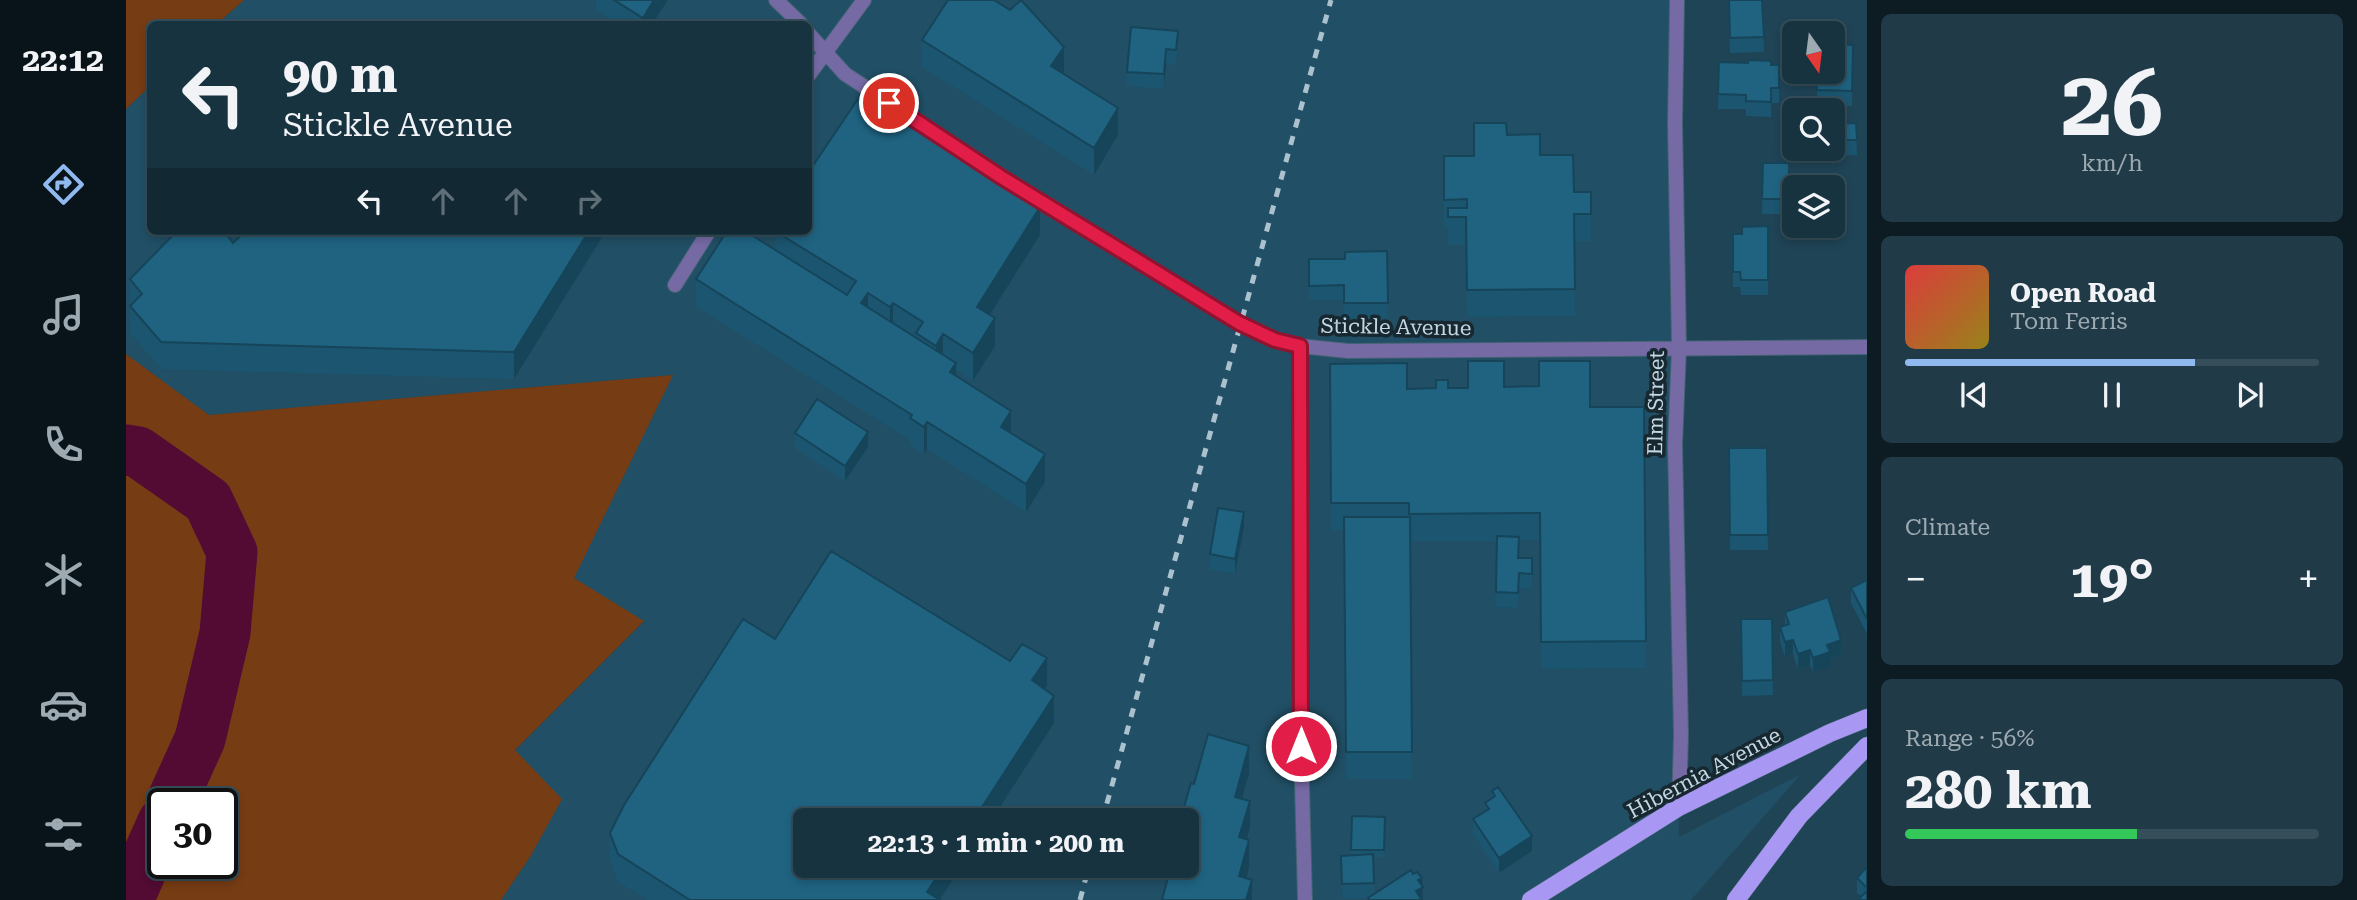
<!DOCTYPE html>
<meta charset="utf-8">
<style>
:root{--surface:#173340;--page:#203b47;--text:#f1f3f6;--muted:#9eaab1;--line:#364e59;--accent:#90b9f0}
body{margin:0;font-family:"Roboto Serif",serif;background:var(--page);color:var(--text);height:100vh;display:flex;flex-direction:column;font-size:26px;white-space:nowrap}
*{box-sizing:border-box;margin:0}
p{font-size:23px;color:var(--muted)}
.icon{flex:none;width:38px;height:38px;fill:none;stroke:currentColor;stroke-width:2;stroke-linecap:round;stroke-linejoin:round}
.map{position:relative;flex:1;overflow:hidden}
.panel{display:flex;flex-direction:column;gap:14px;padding:14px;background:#0d1c23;width:490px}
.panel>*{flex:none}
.top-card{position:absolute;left:21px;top:21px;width:665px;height:214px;border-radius:10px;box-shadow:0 4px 10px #0003,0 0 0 2px var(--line);background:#173340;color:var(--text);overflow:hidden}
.needle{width:46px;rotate:166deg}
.controls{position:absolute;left:1656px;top:21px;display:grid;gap:14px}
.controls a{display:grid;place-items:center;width:63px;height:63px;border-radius:10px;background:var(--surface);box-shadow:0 4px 10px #0003,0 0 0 2px var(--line);font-size:35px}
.speed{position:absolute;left:21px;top:788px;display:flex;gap:14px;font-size:35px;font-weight:700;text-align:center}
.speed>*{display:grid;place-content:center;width:91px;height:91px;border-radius:50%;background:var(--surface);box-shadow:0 4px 10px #0003,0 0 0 2px var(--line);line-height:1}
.speed .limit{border:4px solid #111;border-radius:10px;background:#fff;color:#111}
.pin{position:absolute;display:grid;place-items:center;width:60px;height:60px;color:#fff;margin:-30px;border:4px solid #fff;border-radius:50%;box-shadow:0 2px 7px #0007}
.me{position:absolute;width:77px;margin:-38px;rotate:0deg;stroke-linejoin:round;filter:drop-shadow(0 0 5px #0008)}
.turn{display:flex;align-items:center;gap:24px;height:147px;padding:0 21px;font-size:32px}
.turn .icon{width:91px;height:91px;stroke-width:2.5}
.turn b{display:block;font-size:49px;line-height:60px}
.lanes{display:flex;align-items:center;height:66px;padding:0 21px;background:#0003;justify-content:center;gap:35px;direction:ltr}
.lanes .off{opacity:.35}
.big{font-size:52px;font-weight:700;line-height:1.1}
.panel .card{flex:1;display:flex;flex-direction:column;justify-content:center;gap:10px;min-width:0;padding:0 24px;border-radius:10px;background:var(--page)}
.panel .dial{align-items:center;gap:0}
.dial b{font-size:91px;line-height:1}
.song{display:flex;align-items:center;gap:21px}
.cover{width:84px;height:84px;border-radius:10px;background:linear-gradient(135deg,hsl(0 70% 55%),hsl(50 70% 35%))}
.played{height:7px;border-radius:4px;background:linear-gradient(90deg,var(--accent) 70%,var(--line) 70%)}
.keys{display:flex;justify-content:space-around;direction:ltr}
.heat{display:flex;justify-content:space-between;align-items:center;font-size:38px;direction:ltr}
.charge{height:10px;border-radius:5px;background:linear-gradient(90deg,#34c759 56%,var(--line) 0)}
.trip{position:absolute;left:667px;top:808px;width:406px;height:70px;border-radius:10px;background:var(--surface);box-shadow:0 4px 10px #0003,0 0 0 2px var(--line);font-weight:700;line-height:70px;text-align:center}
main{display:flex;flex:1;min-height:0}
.tab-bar{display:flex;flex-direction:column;width:126px;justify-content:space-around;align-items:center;background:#09141a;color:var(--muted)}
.tab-bar .icon{width:49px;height:49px}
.tab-bar .active{color:var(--accent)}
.tab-bar b{font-size:32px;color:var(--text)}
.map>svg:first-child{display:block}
.built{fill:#214f65;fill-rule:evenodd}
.green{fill:#763c14;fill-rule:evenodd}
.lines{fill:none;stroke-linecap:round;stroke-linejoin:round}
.river{stroke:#530b33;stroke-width:51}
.minor-casing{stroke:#406272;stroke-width:16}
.primary-casing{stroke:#406272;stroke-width:19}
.minor{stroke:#756aa4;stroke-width:14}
.primary{stroke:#a997f4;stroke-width:18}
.rail{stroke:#abc2ce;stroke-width:5;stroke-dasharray:9 9;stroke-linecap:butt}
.wall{fill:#1b556f}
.shaded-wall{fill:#16455a}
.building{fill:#1f6381;stroke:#16455a;stroke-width:2}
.route-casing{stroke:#92132f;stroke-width:18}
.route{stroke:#e11d48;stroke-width:12}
.labels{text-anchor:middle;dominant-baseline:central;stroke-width:7;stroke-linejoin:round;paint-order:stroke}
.street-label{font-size:21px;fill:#c4d8e3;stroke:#182830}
</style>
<main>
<nav class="tab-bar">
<b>22:12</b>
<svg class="icon active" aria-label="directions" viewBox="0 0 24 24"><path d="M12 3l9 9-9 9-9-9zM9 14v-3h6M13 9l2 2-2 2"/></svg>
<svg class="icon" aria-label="music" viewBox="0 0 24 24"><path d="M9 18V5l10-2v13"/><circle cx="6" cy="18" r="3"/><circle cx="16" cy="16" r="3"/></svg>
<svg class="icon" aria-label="phone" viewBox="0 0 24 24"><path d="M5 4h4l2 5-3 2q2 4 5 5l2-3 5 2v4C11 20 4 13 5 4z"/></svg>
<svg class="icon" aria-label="climate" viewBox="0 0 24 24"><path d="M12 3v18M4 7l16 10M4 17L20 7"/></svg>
<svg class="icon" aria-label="car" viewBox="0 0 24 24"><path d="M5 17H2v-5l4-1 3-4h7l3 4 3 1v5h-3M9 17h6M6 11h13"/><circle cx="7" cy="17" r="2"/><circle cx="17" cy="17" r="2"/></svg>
<svg class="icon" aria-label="filters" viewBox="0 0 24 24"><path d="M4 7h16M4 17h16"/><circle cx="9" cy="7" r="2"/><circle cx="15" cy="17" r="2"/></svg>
</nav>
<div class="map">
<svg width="1741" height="900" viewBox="0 0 1741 900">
<rect width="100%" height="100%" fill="#1f4456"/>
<!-- built -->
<path class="built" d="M 118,0 L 1548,0 L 1553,837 L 1675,774 L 1565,900 L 375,900 L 404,857 L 389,751 L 518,622 L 447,578 L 546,375 L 83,415 L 0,354 L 0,109 L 24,86 L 24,231 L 682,231 L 682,24 L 91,24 ZM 679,821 L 1060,821 L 1060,866 L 679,866 Z"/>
<!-- green -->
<path class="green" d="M 0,0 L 118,0 L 91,24 L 24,24 L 24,86 L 0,109 Z
M 0,354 L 83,415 L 547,375 L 448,578 L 518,621 L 389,750 L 436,799 L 404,857 L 375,900 L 0,900 ZM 37,803 L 96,803 L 96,863 L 37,863 Z"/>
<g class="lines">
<!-- river -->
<path class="river" d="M 0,450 L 12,452 L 82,501 L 106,552 L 99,633 L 74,739 L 45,803
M 2,900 L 37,822"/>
<!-- minor casing -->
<g class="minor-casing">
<path id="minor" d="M 650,0 L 675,24
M 1551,0 L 1549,123 L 1553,348 L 1549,445 L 1555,735 L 1553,807
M 682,33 L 719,74 L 875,176 L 1113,323 L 1149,340 L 1174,346 L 1222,351 L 1741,347
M 682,76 L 738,0
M 549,285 L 583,231
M 1174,346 L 1175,746 L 1179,900"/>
</g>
<!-- primary casing -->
<g class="primary-casing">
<path id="primary" d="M 1405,900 L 1553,807 L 1704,733 L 1741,718
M 1610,900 L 1673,816 L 1741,746"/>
</g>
<!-- minor -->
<use href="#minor" class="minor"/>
<!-- primary -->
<use href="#primary" class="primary"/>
<!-- rail -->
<path class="rail" d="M 976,821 L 1205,0
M 954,900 L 963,866"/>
</g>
<!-- wall -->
<path class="wall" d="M 470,0 L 542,0 L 526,24 L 493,24 L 470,11 Z
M 1603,0 L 1636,0 L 1638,52 L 1604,53 Z
M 1005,27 L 1052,46 L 1050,65 L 1040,64 L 1038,89 L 1001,86 L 1001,72 Z
M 796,40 L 938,74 L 992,135 L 968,175 L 796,67 Z
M 1727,45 L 1726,106 L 1691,105 L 1691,72 Z
M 1593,62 L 1653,65 L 1653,103 L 1645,103 L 1645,117 L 1620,116 L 1620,109 L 1592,109 Z
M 1706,110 L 1710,124 L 1730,123 L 1731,155 L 1689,156 L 1689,162 L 1681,163 L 1680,156 L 1675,156 L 1675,149 L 1706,149 Z
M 1381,135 L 1414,155 L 1448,192 L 1465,192 L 1465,241 L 1449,241 L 1449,316 L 1341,317 L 1340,245 L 1322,245 L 1322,227 L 1318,227 L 1318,156 L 1348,156 Z
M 1637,163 L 1663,163 L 1663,214 L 1636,214 Z
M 682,173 L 914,235 L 864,315 L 869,346 L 847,381 L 830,370 L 830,376 L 885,433 L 919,482 L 900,512 L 801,449 L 798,454 L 784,445 L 784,440 L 570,307 L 570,279 L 649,250 L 650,231 L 682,231 Z
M 1642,226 L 1642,295 L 1615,295 L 1614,287 L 1607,287 L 1607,234 L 1616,234 Z
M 120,231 L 480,231 L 388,379 L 35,369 L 4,333 L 4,279 L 107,243 Z
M 1261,251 L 1262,318 L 1218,318 L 1218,300 L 1183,300 L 1183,259 L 1219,259 Z
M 1204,364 L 1281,389 L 1378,387 L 1464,407 L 1518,407 L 1520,668 L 1415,669 L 1414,540 L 1393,541 L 1393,558 L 1406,573 L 1406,589 L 1393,588 L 1392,608 L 1370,607 L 1371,541 L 1284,541 L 1286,779 L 1220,779 L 1218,530 L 1205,531 Z
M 669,433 L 742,447 L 719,481 L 669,448 Z
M 1603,448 L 1641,448 L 1642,550 L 1604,550 Z
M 1118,527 L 1109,574 L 1084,569 L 1084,554 Z
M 1741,580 L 1741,634 L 1725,603 L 1725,588 Z
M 1659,612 L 1715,655 L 1704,659 L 1704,667 L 1687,672 L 1684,665 L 1672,669 L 1667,654 L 1659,657 L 1654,642 L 1654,627 L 1659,626 Z
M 1615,619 L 1646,619 L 1647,695 L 1616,696 Z
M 649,639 L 921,685 L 918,689 L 928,723 L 679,866 L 835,866 L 814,900 L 521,900 L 492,882 L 484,860 L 484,833 Z
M 1366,791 L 1406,851 L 1373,873 L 1347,834 L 1347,819 L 1359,811 L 1359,803 L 1366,798 Z
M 1226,816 L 1259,817 L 1258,857 L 1247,857 L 1248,894 L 1296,885 L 1297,900 L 1242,900 L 1242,898 L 1216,899 L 1215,856 L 1225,855 Z
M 1741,867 L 1741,900 L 1731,893 L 1731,878 Z"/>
<!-- shaded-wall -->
<path class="shaded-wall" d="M 528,0 L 542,0 L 526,24 L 517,24 L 517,18 Z
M 938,47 L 938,74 L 925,66 Z
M 1040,49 L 1040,64 L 1038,89 L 1038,74 Z
M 992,108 L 992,135 L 968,175 L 968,148 Z
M 914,207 L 914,235 L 851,335 L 851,307 Z
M 463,231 L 480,231 L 388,379 L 388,352 Z
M 742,293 L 742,321 L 735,303 Z
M 767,303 L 767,330 L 764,335 L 764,307 Z
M 869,318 L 869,346 L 847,381 L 847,353 Z
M 817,334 L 817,362 L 810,373 L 810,346 Z
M 830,363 L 830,390 L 824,372 Z
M 885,411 L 885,438 L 875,427 Z
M 801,422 L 801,449 L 798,454 L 798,427 Z
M 742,432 L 742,447 L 719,481 L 719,466 Z
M 919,454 L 919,482 L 900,512 L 900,484 Z
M 1118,512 L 1118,527 L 1109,574 L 1109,559 Z
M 1667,640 L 1667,654 L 1659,657 L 1659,642 Z
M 1715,640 L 1715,655 L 1704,659 L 1704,667 L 1687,672 L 1687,658 L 1701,645 Z
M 1684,650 L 1684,665 L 1672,669 L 1672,654 Z
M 921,658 L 921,685 L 906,707 L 906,680 Z
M 928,696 L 928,723 L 865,821 L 847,821 Z
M 1123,746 L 1123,773 L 1109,824 L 1109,797 Z
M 1124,801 L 1124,828 L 1113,865 L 1113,837 Z
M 1406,836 L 1406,851 L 1373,873 L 1373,858 Z
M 1123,840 L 1123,868 L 1114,900 L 1113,876 Z
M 818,866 L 835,866 L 814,900 L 801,892 Z
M 1296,878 L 1297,900 L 1290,900 L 1290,891 L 1292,880 Z
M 1126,880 L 1126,900 L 1120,900 Z"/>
<!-- building -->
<path class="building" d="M 488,0 L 528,0 L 517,18 Z
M 822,0 L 868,0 L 884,10 L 895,0 L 938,47 L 925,66 L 992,108 L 968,148 L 796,40 Z
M 1603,0 L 1636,0 L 1638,37 L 1604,38 Z
M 1005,27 L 1052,31 L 1050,50 L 1040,49 L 1038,74 L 1001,72 Z
M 1706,44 L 1727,45 L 1726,91 L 1691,90 L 1691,72 L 1706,72 Z
M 1623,60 L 1645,61 L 1645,65 L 1653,65 L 1653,88 L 1645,88 L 1645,102 L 1620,101 L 1620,95 L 1592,94 L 1593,62 L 1622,63 Z
M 734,96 L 914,207 L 851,307 L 869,318 L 847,353 L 817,334 L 810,346 L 790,333 L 797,322 L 767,303 L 764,307 L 742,293 L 735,303 L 830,363 L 824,372 L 885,411 L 875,427 L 919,454 L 900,484 L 801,422 L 798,427 L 784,418 L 786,415 L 570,279 L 601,231 L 619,231 L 721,295 L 730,281 L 649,231 L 682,231 L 682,179 L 685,176 L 682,173 Z
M 1709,107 L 1710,124 L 1730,123 L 1731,140 L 1706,140 L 1706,110 L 1674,110 L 1674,109 Z
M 1348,123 L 1380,123 L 1381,135 L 1414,134 L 1414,155 L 1447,155 L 1448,192 L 1465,192 L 1465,214 L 1448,214 L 1449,289 L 1341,290 L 1340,217 L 1322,217 L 1322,208 L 1341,208 L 1341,199 L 1318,200 L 1318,156 L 1348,156 Z
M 1637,163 L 1663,163 L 1663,199 L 1636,199 Z
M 1642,226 L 1642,280 L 1615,280 L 1614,272 L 1607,272 L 1607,234 L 1616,234 L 1616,227 Z
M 51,231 L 98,231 L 107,243 L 120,231 L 463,231 L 388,352 L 35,342 L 4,306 L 16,294 L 4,279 Z
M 1261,251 L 1262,303 L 1218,303 L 1218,285 L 1183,286 L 1183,259 L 1219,259 L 1219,252 Z
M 1342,361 L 1378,361 L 1378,387 L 1413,386 L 1413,361 L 1464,361 L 1464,407 L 1518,407 L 1520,641 L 1415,642 L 1414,513 L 1283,514 L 1283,503 L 1205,503 L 1204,364 L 1281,363 L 1281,389 L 1310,388 L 1310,380 L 1322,380 L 1322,388 L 1342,388 Z
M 691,399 L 742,432 L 719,466 L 669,433 Z
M 1603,448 L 1641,448 L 1642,535 L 1604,535 Z
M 1092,508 L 1118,512 L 1109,559 L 1084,554 Z
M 1218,517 L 1284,517 L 1286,752 L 1220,752 Z
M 1371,536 L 1393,537 L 1392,558 L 1406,558 L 1406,574 L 1393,573 L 1392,593 L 1370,592 Z
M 705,551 L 884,661 L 896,644 L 921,658 L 906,680 L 928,696 L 847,821 L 679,821 L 679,866 L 818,866 L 801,892 L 814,900 L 564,900 L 492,854 L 484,833 L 498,805 L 617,619 L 649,639 Z
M 1741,580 L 1741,619 L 1725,588 Z
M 1702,597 L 1715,640 L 1701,645 L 1704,652 L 1687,658 L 1684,650 L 1672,654 L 1667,640 L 1659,642 L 1654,627 L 1663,624 L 1659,612 Z
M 1615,619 L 1646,619 L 1647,680 L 1616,681 Z
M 1082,734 L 1123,746 L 1109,797 L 1124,801 L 1113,837 L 1123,840 L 1113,876 L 1126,880 L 1120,900 L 1036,900 L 1045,866 L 1060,866 L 1060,821 L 1054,821 L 1065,783 L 1068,784 Z
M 1372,787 L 1406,836 L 1373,858 L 1347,819 L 1363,809 L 1359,803 L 1369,796 L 1366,791 Z
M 1226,816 L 1259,817 L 1258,850 L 1225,850 Z
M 1247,854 L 1248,883 L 1216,884 L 1215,856 Z
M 1741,867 L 1741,888 L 1731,878 Z
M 1285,870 L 1287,874 L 1291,872 L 1296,878 L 1292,880 L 1297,887 L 1290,891 L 1296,900 L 1244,900 L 1242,898 Z
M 1741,891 L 1741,900 L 1732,900 Z"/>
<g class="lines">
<!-- route casing -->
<g class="route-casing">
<path id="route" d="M 763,103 L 875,177 L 1113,323 L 1149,340 L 1174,346 L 1175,746"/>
</g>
<!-- route -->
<use href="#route" class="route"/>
</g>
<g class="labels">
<!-- street labels -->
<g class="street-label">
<text transform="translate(1270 327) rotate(1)">Stickle Avenue</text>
<text transform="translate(1530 403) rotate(-89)">Elm Street</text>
<text transform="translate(1578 773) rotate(-28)">Hibernia Avenue</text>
</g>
</g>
</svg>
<div class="controls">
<a><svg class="needle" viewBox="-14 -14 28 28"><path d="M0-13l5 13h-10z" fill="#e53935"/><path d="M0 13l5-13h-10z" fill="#9eaab1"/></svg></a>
<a><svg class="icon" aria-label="search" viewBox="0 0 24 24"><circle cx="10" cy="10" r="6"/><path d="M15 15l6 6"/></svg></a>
<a><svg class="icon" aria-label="layers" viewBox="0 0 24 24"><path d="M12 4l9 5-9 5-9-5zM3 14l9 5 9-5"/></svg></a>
</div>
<div class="speed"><div class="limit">30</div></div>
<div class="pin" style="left:763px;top:103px;background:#d93025"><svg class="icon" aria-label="arrive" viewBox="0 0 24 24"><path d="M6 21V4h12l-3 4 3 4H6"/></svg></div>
<svg class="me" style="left:1175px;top:746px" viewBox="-20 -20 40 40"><circle r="17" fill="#e11d48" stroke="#fff" stroke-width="3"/><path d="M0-11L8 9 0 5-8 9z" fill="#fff"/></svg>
<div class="trip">22:13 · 1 min · 200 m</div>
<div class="top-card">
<div class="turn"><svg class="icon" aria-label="left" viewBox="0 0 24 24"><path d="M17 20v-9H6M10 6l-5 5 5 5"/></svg><div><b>90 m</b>Stickle Avenue</div></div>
<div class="lanes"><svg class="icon" aria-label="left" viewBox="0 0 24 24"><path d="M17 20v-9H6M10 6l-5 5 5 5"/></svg><svg class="icon off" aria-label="ahead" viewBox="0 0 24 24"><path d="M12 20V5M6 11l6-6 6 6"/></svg><svg class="icon off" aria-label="ahead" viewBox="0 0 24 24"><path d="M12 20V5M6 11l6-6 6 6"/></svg><svg class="icon off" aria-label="right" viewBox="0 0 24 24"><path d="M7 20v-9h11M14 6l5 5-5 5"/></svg></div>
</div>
</div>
<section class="panel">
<div class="card dial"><b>26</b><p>km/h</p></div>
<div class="card">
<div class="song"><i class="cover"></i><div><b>Open Road</b><p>Tom Ferris</p></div></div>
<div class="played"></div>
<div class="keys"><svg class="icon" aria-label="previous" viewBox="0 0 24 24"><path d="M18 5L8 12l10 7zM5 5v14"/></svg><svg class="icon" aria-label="pause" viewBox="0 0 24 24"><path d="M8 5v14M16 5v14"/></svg><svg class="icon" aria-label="next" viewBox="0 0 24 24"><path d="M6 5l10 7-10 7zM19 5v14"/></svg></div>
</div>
<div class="card"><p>Climate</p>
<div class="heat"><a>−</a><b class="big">19°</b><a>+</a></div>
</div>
<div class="card"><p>Range · 56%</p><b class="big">280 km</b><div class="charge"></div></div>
</section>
</main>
